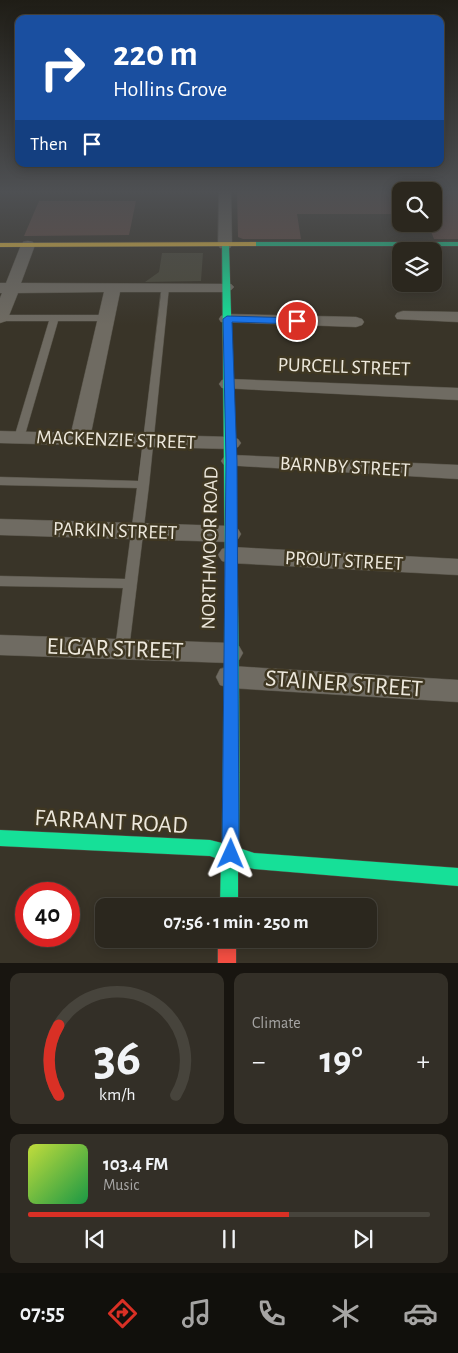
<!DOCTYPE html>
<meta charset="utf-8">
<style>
:root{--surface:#2b271e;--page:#332f27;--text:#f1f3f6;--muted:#a6a5a4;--line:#47443c;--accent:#d93025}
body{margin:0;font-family:"Alegreya Sans",sans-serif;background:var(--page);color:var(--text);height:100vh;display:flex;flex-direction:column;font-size:19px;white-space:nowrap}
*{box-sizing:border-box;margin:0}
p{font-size:16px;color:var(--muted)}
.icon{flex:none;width:28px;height:28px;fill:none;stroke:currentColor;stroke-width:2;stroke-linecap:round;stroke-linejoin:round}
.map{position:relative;height:963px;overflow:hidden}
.panel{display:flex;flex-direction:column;gap:10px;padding:10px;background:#181510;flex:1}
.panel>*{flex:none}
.banner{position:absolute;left:15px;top:15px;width:429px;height:152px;border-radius:10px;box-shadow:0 2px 12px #0003,0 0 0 1px var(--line);background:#1a4fa0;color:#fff;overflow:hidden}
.buttons{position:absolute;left:392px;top:182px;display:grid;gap:10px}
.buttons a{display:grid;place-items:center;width:50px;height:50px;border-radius:10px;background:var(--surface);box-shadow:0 2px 12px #0003,0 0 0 1px var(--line);font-size:25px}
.speed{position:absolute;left:15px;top:882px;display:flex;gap:10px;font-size:25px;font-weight:700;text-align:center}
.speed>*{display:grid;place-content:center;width:65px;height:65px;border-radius:50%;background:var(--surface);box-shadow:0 2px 12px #0003,0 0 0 1px var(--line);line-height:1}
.speed .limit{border:8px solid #d22;background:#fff;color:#111}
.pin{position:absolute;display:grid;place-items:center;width:42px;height:42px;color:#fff;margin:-21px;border:2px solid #fff;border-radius:50%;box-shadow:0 1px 5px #0007}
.me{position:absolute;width:55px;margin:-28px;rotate:1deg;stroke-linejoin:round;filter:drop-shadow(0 0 4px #0008)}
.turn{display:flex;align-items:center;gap:18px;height:105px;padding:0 15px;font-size:22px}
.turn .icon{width:65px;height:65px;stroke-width:2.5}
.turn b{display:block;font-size:35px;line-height:42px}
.then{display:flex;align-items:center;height:48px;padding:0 15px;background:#0003;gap:10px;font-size:19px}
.big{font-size:38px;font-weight:600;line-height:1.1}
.panel .tile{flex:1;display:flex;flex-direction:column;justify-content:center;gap:8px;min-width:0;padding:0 18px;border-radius:10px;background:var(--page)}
.panel .dial{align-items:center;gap:0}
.dial svg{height:130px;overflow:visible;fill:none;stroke:var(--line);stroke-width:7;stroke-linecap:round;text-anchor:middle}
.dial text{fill:var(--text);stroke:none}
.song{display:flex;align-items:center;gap:15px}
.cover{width:60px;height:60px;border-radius:8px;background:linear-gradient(135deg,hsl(70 70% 55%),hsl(140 70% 35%))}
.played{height:5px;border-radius:2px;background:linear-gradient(90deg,var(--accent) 65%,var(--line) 65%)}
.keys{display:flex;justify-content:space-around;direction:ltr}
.heat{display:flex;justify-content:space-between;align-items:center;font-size:28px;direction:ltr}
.panel .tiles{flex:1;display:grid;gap:10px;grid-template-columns:1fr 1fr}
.tile:last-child{grid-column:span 2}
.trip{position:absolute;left:95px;top:898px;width:282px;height:50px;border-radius:10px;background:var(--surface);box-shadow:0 2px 12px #0003,0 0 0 1px var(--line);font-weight:600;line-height:50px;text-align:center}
.tab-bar{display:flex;height:80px;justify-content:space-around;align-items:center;background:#11100c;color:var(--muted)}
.tab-bar .icon{width:35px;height:35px}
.tab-bar .selected{color:var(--accent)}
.tab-bar b{font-size:22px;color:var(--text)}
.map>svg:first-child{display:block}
.green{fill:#664c43}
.building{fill:#4b493a}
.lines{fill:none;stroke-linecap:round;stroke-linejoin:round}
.lane-casing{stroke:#555146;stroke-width:1}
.street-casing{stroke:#555146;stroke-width:1}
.fast-casing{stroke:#555146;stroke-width:1}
.slow-casing{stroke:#555146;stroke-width:1}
.jam-casing{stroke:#555146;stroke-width:1}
.lane{fill:#6f6b62;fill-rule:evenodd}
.street{fill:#6f6b62;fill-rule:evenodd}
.fast{fill:#16e098;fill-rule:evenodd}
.slow{fill:#ffcf43;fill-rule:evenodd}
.jam{fill:#f24e42;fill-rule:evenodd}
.route{fill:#1a73e8;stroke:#114b97}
.labels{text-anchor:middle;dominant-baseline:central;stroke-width:5;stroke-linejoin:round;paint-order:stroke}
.street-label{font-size:20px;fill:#ede8dc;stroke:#3f3722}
.near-street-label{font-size:24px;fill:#ede8dc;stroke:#3f3722}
</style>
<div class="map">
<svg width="458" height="963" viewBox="0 0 458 963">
<rect width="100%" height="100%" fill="#393428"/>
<!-- green -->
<path class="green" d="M 237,191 L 458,191 L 458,239 L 434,239 L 428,224 L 434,224 L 434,191 L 401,191 L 401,214 L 297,214 L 301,239 L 243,239 L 238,237 Z
M 39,201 L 136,201 L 129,235 L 24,236 Z"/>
<!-- building -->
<path class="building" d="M 162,253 L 203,253 L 201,281 L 145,282 L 159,272 Z"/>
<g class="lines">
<!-- lane casing -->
<g class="lane-casing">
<path id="lane" d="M 162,285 L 169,287 L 149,485 L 129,649 L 127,653 L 122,654 L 117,653 L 115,649 L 123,588 L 0,586 L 0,576 L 125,579 L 137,488 L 0,485 L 0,477 L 138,481 Z
M 0,315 L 106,315 L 110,318 L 106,321 L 58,321 L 24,438 L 19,441 L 14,438 L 49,321 L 0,321 Z"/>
</g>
<!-- street casing -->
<g class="street-casing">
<path id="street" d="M 219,191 L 231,191 L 232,245 L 230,248 L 220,248 L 218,245 Z
M 28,241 L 33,242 L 35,245 L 21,283 L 231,284 L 234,287 L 231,290 L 226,292 L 120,292 L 91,433 L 231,437 L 238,439 L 241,443 L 238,447 L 231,449 L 0,443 L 0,431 L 71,433 L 104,292 L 18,293 L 8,318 L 6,321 L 0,323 L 0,298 L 2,293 L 0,293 L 0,283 L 6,283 L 21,245 L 23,242 Z
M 403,311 L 458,312 L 458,322 L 397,319 L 395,316 L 397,313 Z
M 227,314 L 356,317 L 362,319 L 364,322 L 362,325 L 356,327 L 221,322 L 219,319 L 221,316 Z
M 228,379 L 458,388 L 458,400 L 222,388 L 219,384 L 222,380 Z
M 231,455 L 458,465 L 458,479 L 224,465 L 221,461 L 224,457 Z
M 0,519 L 230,526 L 238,529 L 241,534 L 238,539 L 230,542 L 0,535 Z
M 230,547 L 458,559 L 458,575 L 230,563 L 222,561 L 218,555 L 222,549 Z
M 0,635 L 230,643 L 239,646 L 243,653 L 239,660 L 230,663 L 0,655 Z
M 230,666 L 458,680 L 458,702 L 230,688 L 220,685 L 216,677 L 220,669 Z"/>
</g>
<!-- fast casing -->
<g class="fast-casing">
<path id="fast" d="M 250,242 L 458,242 L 458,246 L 250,246 Z
M 222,243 L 229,245 C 235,446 241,647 239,848 L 254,853 L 458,868 L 458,886 L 254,869 L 238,865 L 238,906 L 220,906 L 221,860 L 210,856 L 0,846 L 0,830 L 210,840 L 222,843 L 225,576 Z"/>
</g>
<!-- slow casing -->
<g class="slow-casing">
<path id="slow" d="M 253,242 L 256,242 L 256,246 L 0,247 L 0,243 Z"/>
</g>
<!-- jam casing -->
<g class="jam-casing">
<path id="jam" d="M 218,939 L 236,939 L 236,963 L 218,963 Z"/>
</g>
<!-- lane -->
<use href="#lane" class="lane"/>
<!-- street -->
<use href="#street" class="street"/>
<!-- fast -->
<use href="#fast" class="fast"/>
<!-- slow -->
<use href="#slow" class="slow"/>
<!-- jam -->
<use href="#jam" class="jam"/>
</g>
<!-- sky -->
<linearGradient id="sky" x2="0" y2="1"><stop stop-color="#1f1d16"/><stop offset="0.59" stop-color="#4e5053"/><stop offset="1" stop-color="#4e5053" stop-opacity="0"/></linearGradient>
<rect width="458" height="325" fill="url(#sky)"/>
<!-- route -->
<path class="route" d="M 227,316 L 297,318 L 302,321 L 297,324 L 232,322 L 237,461 L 239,854 L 237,860 L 231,863 L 224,860 L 222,854 L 226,461 L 223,319 Z"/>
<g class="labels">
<!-- street labels -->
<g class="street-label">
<text transform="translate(344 367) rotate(2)">PURCELL STREET</text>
<text transform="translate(116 440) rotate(2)">MACKENZIE STREET</text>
<text transform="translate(345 467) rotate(3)">BARNBY STREET</text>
<text transform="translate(115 531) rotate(2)">PARKIN STREET</text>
<text transform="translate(210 548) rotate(-89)">NORTHMOOR ROAD</text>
<text transform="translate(344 561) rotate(3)">PROUT STREET</text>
</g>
<!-- near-street labels -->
<g class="near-street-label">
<text transform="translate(115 649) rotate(2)">ELGAR STREET</text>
<text transform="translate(344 684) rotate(4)">STAINER STREET</text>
<text transform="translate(111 822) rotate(3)">FARRANT ROAD</text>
</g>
</g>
</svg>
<div class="buttons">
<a><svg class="icon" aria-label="search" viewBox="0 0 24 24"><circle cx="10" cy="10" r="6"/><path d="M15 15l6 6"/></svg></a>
<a><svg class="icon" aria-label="layers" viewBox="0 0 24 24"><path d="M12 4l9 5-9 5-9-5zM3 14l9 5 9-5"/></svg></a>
</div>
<div class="speed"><div class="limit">40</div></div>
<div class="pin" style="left:297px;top:321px;background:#d93025"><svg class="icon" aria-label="arrive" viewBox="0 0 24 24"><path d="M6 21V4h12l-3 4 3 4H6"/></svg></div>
<svg class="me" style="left:231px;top:854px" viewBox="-20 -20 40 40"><path d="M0-17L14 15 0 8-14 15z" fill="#1a73e8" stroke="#fff" stroke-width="4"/></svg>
<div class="trip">07:56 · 1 min · 250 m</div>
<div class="banner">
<div class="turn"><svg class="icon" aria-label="right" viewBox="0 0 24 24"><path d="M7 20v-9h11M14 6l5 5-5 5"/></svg><div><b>220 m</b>Hollins Grove</div></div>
<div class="then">Then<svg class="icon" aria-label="arrive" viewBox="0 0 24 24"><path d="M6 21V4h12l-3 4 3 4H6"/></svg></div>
</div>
</div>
<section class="panel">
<div class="tiles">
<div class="tile dial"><svg viewBox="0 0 100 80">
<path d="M14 69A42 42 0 1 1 86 69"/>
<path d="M14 69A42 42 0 0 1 14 26" stroke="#d93025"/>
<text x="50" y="56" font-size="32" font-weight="700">36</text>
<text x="50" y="72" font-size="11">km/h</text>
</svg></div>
<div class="tile"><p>Climate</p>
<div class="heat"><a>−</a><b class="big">19°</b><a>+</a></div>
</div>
<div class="tile">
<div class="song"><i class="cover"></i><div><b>103.4 FM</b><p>Music</p></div></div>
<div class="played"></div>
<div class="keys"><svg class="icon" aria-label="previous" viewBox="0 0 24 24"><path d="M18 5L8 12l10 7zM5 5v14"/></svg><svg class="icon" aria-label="pause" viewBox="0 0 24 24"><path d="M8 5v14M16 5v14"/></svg><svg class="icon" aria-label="next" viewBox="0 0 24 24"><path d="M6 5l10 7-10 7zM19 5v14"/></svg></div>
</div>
</div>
</section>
<nav class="tab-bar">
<b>07:55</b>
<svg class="icon selected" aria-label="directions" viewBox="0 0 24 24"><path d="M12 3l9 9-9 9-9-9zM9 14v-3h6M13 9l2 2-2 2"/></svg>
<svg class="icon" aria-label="music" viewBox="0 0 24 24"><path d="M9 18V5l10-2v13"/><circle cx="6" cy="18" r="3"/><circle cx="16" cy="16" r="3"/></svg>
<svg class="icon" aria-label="phone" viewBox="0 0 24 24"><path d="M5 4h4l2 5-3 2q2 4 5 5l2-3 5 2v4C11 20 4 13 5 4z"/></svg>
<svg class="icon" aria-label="climate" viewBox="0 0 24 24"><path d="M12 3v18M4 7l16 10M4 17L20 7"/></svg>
<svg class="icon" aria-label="car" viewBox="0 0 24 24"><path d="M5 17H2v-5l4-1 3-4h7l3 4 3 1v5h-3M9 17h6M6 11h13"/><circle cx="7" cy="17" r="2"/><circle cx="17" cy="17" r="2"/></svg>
</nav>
